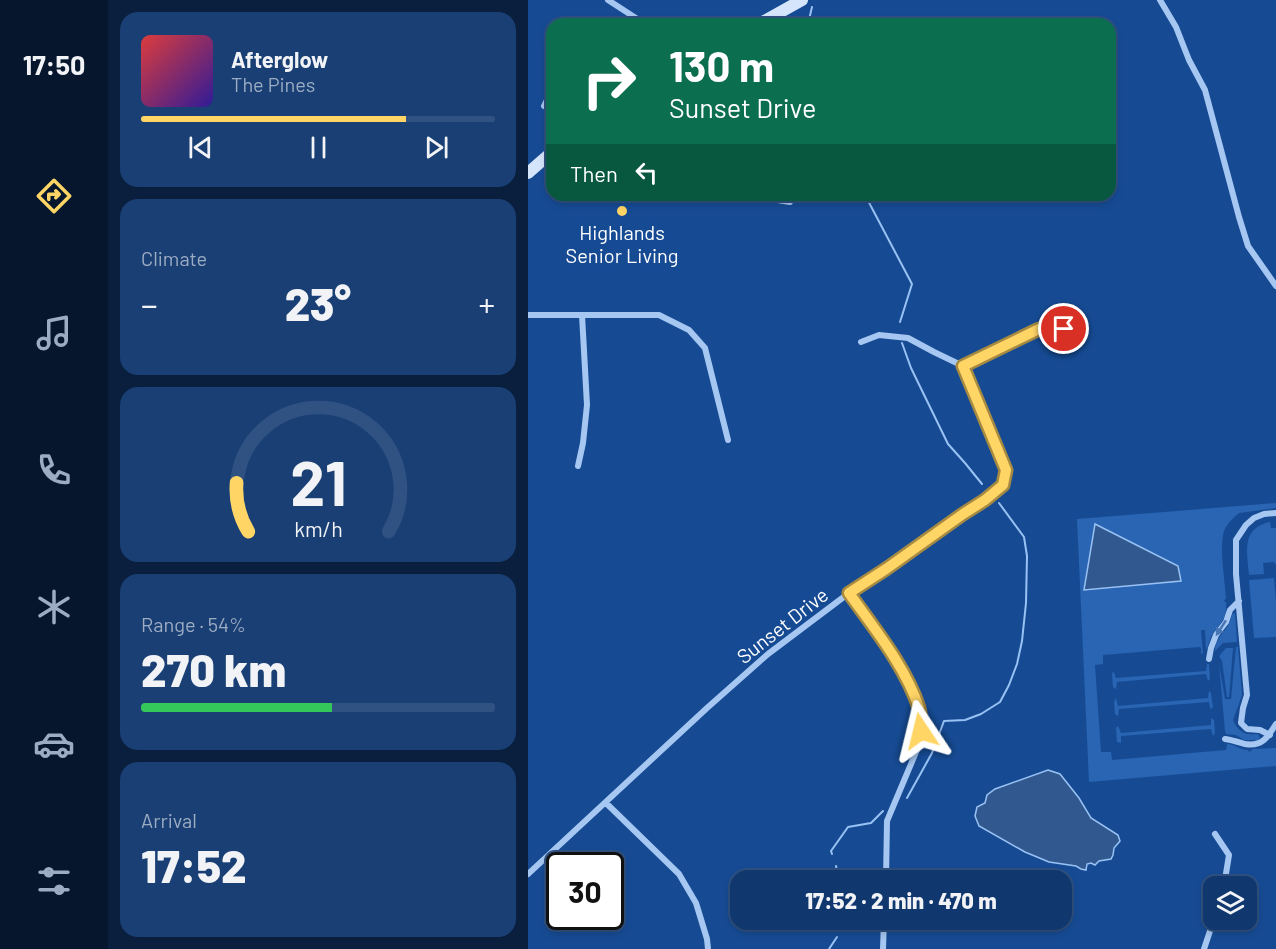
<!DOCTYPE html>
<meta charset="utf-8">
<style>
:root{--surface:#10386f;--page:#193f74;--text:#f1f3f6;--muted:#9cacc3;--line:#305282;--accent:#ffd566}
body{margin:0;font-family:Barlow,sans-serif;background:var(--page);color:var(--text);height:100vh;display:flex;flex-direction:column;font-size:22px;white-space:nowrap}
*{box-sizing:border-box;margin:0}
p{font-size:20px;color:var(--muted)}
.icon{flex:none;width:33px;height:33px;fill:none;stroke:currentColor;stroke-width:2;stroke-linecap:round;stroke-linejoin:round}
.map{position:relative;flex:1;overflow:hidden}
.side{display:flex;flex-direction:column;gap:12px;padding:12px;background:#091f3d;width:420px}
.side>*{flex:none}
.top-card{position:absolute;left:18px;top:18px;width:570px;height:183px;border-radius:18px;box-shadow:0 3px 9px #0003,0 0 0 2px var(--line);background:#0b6e4f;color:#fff;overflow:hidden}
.tools{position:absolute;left:675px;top:876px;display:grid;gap:12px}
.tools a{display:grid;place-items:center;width:54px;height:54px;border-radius:12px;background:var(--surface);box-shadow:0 3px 9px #0003,0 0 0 2px var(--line);font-size:30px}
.speed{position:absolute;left:18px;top:852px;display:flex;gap:12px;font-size:30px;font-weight:700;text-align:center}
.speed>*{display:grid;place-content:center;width:78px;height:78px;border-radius:50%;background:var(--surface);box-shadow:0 3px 9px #0003,0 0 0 2px var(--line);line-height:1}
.speed .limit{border:3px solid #111;border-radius:9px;background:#fff;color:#111}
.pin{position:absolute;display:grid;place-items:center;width:51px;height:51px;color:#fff;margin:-26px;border:3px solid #fff;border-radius:50%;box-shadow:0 2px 6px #0007}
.me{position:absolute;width:66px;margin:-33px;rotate:350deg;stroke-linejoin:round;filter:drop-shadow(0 0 4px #0008)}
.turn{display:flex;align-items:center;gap:21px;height:126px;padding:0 24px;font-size:27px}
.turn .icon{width:78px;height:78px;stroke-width:2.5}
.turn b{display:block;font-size:42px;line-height:51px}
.then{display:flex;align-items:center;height:57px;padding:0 24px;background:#0003;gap:12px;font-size:22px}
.big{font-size:45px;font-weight:800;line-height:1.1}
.side .card{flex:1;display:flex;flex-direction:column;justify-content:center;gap:9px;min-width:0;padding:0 21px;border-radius:18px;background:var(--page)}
.side .dial{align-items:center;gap:0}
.dial svg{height:156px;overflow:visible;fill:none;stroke:var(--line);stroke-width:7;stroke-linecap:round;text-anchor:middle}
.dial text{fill:var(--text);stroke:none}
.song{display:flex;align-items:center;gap:18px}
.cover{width:72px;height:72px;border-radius:9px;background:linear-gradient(135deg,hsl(0 70% 55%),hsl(250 70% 35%))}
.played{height:6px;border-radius:3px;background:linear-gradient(90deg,var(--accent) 75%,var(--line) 75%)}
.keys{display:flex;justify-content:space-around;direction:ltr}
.heat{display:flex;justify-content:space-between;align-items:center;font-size:33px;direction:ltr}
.charge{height:9px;border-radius:4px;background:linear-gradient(90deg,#34c759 54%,var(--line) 0)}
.trip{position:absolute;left:202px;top:870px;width:342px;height:60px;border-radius:18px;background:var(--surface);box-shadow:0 3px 9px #0003,0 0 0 2px var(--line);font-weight:800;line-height:60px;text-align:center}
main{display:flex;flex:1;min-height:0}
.tabs{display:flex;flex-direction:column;width:108px;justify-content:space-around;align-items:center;background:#06162c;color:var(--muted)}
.tabs .icon{width:42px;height:42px}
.tabs .current{color:var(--accent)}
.tabs b{font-size:27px;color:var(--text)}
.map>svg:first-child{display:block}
.green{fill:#2965b3}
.water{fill:#32598f;stroke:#99c2f4;stroke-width:1.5}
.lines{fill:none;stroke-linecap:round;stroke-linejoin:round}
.stream{stroke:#99c2f4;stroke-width:2}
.street{stroke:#a6c7f1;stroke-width:6}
.secondary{stroke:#d5e5fc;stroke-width:12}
.oneway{fill:#4876b5}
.route-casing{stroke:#a68a42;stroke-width:15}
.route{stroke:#ffd566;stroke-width:10}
.poi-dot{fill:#ffd566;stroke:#164b94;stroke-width:2}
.labels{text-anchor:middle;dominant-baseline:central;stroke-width:6;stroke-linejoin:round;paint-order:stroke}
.poi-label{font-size:20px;fill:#fff;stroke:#164b94}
.street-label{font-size:20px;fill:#fff;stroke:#164b94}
</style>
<main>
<nav class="tabs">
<b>17:50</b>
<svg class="icon current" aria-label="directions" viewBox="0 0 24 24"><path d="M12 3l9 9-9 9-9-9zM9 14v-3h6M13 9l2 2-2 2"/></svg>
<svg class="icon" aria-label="music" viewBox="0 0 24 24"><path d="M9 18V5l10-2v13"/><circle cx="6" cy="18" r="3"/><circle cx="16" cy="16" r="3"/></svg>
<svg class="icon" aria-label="phone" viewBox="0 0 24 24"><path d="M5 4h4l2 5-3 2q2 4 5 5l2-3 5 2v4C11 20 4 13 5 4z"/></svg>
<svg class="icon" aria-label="climate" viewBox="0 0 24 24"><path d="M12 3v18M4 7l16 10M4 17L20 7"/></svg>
<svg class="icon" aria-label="car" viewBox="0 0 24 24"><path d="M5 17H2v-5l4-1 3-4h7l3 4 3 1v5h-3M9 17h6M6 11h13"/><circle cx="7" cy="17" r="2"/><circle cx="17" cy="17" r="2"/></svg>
<svg class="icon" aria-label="filters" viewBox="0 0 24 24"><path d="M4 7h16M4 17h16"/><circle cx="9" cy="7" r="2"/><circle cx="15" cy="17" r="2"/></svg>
</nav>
<section class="side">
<div class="card">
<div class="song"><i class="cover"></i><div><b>Afterglow</b><p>The Pines</p></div></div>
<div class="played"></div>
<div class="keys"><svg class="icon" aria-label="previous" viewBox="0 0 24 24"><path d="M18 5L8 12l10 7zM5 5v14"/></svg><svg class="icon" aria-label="pause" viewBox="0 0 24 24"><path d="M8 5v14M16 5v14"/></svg><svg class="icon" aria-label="next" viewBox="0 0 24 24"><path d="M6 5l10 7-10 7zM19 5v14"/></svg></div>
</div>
<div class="card"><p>Climate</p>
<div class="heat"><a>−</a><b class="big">23°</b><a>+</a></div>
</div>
<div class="card dial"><svg viewBox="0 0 100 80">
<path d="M14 69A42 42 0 1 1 86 69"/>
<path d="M14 69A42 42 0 0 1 8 44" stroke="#ffd566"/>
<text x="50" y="56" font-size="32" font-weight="700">21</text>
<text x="50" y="72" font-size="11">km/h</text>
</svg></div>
<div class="card"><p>Range · 54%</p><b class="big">270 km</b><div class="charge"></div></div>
<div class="card"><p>Arrival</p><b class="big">17:52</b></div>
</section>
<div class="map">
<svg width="748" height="949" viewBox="0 0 748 949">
<rect width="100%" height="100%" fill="#164b94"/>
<!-- green -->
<path class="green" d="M 748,503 L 748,508 L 711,513 C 705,518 699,524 696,531 C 691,548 697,581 698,599 L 696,600 L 697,602 L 698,602 C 699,620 693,622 684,635 C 681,640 681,645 678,650 L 677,630 L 673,630 L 675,653 L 673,654 L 673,648 L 671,647 L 575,655 L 575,664 L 567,665 L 573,752 L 583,752 L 584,760 L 698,750 L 699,744 C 707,744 711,750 720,750 L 721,752 L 725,749 L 748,748 L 748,766 L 561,782 L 549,519 Z
M 742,522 L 743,528 L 748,528 L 748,565 L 746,562 L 735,563 L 736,574 L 721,575 C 719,552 713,528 742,522 Z
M 746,578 L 748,602 L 748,637 L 726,638 L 721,580 Z
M 705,613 L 707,614 L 709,642 L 695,643 L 687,651 C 687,640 693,636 699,627 C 701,623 703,617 705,613 Z
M 708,647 L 710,647 L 714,695 L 705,720 C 710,732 718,736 730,734 L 732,738 L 730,740 L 716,740 L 708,735 L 698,734 L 697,731 L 691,664 L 697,699 L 703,699 Z
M 698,648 L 705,648 L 701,697 L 699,697 L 694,661 L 691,656 Z
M 679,664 L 681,664 L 682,679 L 680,681 L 678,674 L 589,682 L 588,689 L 585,687 L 584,674 L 585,672 L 586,672 L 588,678 L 678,671 Z
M 681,691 L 683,693 L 685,707 L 683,709 L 682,708 L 681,702 L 591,709 L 590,716 L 587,714 L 586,702 L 588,698 L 590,706 L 680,698 Z
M 683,718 L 686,720 L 687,733 L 685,736 L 683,729 L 593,736 L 593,743 L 589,742 L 588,728 L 590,726 L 593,733 L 683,725 Z"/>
<!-- water -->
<path class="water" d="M 567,524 L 650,566 L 653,581 L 556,590 Z
M 520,770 L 532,774 L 551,798 L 563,818 L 590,835 L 592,841 L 586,848 L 585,855 L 583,859 L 571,861 L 567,865 L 563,863 L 559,864 L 558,870 L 553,869 L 548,866 L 521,862 L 497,852 L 451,826 L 447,816 L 449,807 L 457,803 L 459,795 L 467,789 Z"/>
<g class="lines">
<!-- stream -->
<path class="stream" d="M 280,24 L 284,7
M 337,195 L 384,284 L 372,322
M 374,343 L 383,368 L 420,444 L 437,463 L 454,484
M 379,798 L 404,753 L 416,721 L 437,720 L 453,714 L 472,702 L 481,685 L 489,664 L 494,641 L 498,603 L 499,556 L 496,537 L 471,503
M 304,854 L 303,851 L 320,827 L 343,823 L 355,811
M 308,866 L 311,880
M 313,923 L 313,920
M 301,949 L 309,937"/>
<!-- street -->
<path class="street" d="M 80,0 L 117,24
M 632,0 L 648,27 L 661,60 L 677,90 L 711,217 L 720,246 L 748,286
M 58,24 C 66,17 73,19 82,24
M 16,106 L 24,90
M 234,195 L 237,198 L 262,202
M 0,315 L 131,315 L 161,330 L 177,348 L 200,440
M 435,366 L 511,329 L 536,329
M 50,466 L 55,443 L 59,405 L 54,315
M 321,593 L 358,646 L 382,685 L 391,710 L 393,731 L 391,745 L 359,821 L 358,880
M 681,659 L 683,648 L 688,635 L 698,622 L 702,610 L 711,601
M 742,735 L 732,730 L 719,729 L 713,723 L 715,708 L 719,695 L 708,574 L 708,540 L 718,525 L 726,518 L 736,514 L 748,513
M 697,739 C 704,740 710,742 717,744 C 734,747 740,737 748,724
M 78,803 L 151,874 L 168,903 L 179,939 L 180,949
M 687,834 L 701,855 L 696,886
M 0,874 L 179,708 L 240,654 L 321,593 L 358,569 L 435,514 L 457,500 L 475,485 L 479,470 L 435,366 L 406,352 L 380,338 L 351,335 L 333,342
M 355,949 L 356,920
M 676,949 L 686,919"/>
<!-- secondary -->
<path class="secondary" d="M 231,24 L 274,0
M 0,173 L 24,152"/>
</g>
<!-- one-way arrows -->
<defs><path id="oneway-solid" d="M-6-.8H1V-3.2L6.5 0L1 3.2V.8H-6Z" transform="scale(1.5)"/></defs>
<use class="oneway" href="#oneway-solid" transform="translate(693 628) rotate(123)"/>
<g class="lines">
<!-- route casing -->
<g class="route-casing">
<path id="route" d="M 393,731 C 393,723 393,715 391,708 C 378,667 345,627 321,593 L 358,569 L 435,514 L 457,500 L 475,485 L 478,470 L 435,366 L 511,329 L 536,329"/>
</g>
<!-- route -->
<use href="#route" class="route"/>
</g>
<!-- markers -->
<circle class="poi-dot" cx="94" cy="211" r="6"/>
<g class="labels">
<!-- poi labels -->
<g class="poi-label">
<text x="94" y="232">Highlands<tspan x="94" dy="23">Senior Living</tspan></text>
</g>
<!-- street labels -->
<g class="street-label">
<text transform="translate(254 625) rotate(-38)">Sunset Drive</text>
</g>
</g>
</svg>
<div class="tools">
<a><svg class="icon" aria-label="layers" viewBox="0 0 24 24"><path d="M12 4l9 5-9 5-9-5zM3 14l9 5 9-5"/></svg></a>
</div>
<div class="speed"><div class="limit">30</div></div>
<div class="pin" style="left:536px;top:329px;background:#d93025"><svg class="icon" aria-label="arrive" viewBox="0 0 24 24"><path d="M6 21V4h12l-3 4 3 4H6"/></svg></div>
<svg class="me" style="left:393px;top:731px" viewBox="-20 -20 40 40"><path d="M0-17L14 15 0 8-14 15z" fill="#ffd566" stroke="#fff" stroke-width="4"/></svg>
<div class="trip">17:52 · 2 min · 470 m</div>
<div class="top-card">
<div class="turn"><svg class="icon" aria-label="right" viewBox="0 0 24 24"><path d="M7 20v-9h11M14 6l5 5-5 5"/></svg><div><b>130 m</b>Sunset Drive</div></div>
<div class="then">Then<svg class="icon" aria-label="left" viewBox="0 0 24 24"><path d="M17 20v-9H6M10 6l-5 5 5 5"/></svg></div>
</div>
</div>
</main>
